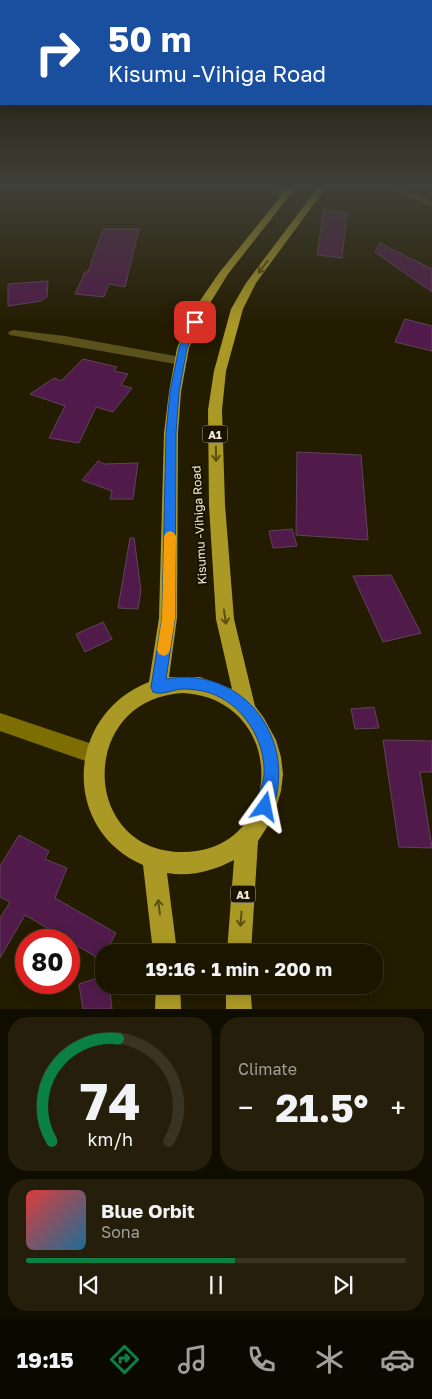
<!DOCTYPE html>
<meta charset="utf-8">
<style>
:root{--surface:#1b1500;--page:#241e0a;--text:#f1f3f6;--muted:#a09f99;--line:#393422;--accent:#0b8043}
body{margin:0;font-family:"Golos Text",sans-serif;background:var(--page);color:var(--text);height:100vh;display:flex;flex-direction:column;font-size:19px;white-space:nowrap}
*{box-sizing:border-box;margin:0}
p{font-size:16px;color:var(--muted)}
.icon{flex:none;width:28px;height:28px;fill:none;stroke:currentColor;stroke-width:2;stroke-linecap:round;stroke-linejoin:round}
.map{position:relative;height:1009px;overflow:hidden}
.drawer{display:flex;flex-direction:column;gap:8px;padding:8px;background:#0f0c00;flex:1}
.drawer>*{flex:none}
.hud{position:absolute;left:0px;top:0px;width:432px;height:105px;box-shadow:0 2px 12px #0003,0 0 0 1px var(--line);background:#1a4fa0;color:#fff;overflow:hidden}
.speed{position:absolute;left:15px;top:929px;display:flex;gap:10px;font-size:25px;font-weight:700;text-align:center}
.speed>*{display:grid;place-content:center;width:65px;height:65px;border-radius:50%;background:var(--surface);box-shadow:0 2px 12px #0003,0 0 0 1px var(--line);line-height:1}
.speed .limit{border:8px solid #d22;background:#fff;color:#111}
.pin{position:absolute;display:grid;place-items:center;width:42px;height:42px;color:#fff;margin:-21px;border-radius:10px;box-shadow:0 2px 8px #0006}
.me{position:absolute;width:55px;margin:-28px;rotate:12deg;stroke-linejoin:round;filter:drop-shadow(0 0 4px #0008)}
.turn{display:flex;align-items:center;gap:18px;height:105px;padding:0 25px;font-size:22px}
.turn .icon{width:65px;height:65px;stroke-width:2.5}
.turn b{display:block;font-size:35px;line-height:42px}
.big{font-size:38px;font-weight:700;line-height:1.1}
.drawer .card{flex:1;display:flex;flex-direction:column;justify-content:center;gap:8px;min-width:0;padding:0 18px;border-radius:20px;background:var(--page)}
.drawer .dial{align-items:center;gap:0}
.dial svg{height:130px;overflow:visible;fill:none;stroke:var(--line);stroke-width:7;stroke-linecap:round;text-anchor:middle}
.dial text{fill:var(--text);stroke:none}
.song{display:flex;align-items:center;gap:15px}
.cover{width:60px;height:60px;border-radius:8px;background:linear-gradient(135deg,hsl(0 70% 55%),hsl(200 70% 35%))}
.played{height:5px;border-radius:2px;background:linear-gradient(90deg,var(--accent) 55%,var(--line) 55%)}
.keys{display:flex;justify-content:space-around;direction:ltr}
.heat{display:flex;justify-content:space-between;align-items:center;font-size:28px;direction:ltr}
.drawer .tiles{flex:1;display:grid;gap:8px;grid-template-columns:1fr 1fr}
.card:last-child{grid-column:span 2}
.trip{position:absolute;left:95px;top:944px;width:288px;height:50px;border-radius:20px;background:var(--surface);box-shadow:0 2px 12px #0003,0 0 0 1px var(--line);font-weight:700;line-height:50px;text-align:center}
.tabs{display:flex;height:80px;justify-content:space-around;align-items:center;background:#0b0800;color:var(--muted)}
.tabs .icon{width:35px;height:35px}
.tabs .active{color:var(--accent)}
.tabs b{font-size:22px;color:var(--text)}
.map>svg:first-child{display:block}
.building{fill:#501b4a;stroke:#5f455a}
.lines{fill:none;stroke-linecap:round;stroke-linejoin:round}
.street{fill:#5a511c;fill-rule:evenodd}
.secondary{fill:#7d6e04;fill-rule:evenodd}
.highway{fill:#ab9926;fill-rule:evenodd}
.oneway{stroke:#5c4f11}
.route{fill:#1a73e8;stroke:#114b97}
.slow{fill:#f59e0b}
.labels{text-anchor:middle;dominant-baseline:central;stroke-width:4;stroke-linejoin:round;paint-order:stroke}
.shield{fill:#1b1300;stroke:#b0aa98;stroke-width:1}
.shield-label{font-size:11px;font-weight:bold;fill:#f0ebd9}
.street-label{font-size:12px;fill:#f0ebd9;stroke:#1b1300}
</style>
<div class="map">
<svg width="432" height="1009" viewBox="0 0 432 1009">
<rect width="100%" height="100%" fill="#241c00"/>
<!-- building -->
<path class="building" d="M 324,209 L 347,213 L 342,258 L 317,255 Z
M 103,229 L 139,229 L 125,287 L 109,284 L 104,297 L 75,294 L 85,272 L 88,272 Z
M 380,243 L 432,269 L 432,292 L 375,252 Z
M 48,281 L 47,297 L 41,301 L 8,306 L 8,284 Z
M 405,319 L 432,326 L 432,351 L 395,342 Z
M 83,359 L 117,367 L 114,371 L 128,374 L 121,385 L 132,388 L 113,412 L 96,407 L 79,443 L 49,438 L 65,406 L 30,394 L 54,378 L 61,381 Z
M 297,452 L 361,455 L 368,540 L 296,535 Z
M 98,461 L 104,464 L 138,463 L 133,499 L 110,499 L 112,491 L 82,480 Z
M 292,529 L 297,546 L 273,548 L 269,531 Z
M 130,538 L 134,538 L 141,590 L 138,609 L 118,608 Z
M 391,575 L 421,633 L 383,642 L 353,576 Z
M 103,622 L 112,639 L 85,652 L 76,634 Z
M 374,707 L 379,728 L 355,729 L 351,709 Z
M 383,740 L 432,741 L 432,772 L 420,772 L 432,848 L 399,847 Z
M 19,835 L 49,851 L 45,859 L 67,868 L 55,898 L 116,933 L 106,952 L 104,952 L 103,961 L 25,915 L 0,958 L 0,918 L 10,902 L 0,897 L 0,866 Z
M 104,976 L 104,985 L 109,985 L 112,1009 L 83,1009 L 79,984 Z"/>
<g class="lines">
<!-- street -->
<path class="street" d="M 385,186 L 396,186 L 432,201 L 432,207 Z
M 14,330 L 65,336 L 181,357 L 187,361 L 181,365 L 10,335 L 8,333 L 10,331 Z"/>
<!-- secondary -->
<path class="secondary" d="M 266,186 L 276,186 L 290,195 L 283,197 Z
M 0,713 L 104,748 L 107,755 L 104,762 L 97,765 L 0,731 Z"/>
<!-- highway -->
<path class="highway" d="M 289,186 L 297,186 L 228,274 L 207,308 L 189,348 L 181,392 L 178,433 L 177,618 L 169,677 L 200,677 L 232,689 L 216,619 L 209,505 L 208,410 L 214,371 L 231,309 L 246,283 L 319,186 L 327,186 L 256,283 L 243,309 L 226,371 L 222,410 L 225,505 L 234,619 L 255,706 L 264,718 L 276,740 L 281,757 L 283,774 L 281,791 L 276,808 L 269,824 L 258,841 L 251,952 L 227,952 L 234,860 C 213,871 191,877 167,873 L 177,952 L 153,952 L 143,865 C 60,829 66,714 149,682 L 159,618 L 164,433 L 169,392 L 177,348 L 195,308 L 219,273 ZM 183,693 C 289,699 286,852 183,852 C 80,852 77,699 183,693 Z
M 156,985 L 180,985 L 181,1009 L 155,1009 Z
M 226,985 L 250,985 L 252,1009 L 226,1009 Z"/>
</g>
<!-- one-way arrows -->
<defs><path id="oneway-shaft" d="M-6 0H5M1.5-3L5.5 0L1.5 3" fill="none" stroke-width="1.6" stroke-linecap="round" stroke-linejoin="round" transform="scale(1.25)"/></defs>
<g class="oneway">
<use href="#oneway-shaft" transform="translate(263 267) rotate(127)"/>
<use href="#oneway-shaft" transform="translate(216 454) rotate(89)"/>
<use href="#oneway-shaft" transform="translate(225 617) rotate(82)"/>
<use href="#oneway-shaft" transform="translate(159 907) rotate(-97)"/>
<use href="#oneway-shaft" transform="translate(241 919) rotate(94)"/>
</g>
<!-- sky -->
<linearGradient id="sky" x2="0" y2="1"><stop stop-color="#140f00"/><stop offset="0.57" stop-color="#3f4037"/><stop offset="1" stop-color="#3f4037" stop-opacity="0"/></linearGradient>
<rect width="432" height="327" fill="url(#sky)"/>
<!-- route -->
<path class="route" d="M 195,319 L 199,322 L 187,348 L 179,392 L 176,433 L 175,618 L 166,679 C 244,665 300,741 271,813 L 265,815 L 259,813 C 254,801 263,788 264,775 C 266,740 242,702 207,692 C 200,690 190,689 183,689 C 173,689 163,696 153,692 L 151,687 L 162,618 L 166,433 L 170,392 L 179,348 L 190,322 Z"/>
<!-- slow -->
<path class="slow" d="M 170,531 L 174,533 L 176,536 L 175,618 L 170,650 L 168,654 L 164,656 L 159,654 L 157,650 L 162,618 L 164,536 L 166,533 Z"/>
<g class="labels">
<!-- shield labels -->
<g class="shield">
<rect x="202.5" y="425.5" width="25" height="17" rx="4"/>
<rect x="230.5" y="885.5" width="25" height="17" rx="4"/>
</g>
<g class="shield-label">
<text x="215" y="434">A1</text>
<text x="243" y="894">A1</text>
</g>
<!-- street labels -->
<g class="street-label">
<text transform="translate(199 525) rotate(-93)">Kisumu -Vihiga Road</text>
</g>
</g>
</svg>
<div class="speed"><div class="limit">80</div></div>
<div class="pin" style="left:195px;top:322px;background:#d93025"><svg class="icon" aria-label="arrive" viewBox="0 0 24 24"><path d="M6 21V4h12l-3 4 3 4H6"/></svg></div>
<svg class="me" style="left:265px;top:807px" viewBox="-20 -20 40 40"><path d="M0-17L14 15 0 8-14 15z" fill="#1a73e8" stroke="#fff" stroke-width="4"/></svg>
<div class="trip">19:16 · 1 min · 200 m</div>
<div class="hud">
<div class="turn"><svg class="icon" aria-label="right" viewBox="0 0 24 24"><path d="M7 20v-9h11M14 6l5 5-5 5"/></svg><div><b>50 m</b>Kisumu -Vihiga Road</div></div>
</div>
</div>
<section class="drawer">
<div class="tiles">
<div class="card dial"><svg viewBox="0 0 100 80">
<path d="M14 69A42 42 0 1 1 86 69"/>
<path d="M14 69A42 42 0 0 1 55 6" stroke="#0b8043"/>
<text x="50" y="56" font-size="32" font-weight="700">74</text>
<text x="50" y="72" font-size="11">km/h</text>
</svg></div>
<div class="card"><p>Climate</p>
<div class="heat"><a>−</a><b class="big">21.5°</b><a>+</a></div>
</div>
<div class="card">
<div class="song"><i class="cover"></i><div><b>Blue Orbit</b><p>Sona</p></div></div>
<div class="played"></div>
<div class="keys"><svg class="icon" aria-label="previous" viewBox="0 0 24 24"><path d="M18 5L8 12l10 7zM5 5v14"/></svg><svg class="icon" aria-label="pause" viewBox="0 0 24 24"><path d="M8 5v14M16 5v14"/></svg><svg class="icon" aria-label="next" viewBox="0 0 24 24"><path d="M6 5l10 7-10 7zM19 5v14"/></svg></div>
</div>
</div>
</section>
<nav class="tabs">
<b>19:15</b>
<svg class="icon active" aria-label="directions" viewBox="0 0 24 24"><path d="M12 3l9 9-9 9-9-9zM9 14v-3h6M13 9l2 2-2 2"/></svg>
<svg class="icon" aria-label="music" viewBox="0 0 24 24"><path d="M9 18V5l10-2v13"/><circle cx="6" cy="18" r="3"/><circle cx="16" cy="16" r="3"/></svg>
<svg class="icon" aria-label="phone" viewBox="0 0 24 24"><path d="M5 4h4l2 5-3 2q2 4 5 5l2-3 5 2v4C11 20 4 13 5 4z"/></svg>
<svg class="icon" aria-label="climate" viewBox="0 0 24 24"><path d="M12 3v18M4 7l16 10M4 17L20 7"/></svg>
<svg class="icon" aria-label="car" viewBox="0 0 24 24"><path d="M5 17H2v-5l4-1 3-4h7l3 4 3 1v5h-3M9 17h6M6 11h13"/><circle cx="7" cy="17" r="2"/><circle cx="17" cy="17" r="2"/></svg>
</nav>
